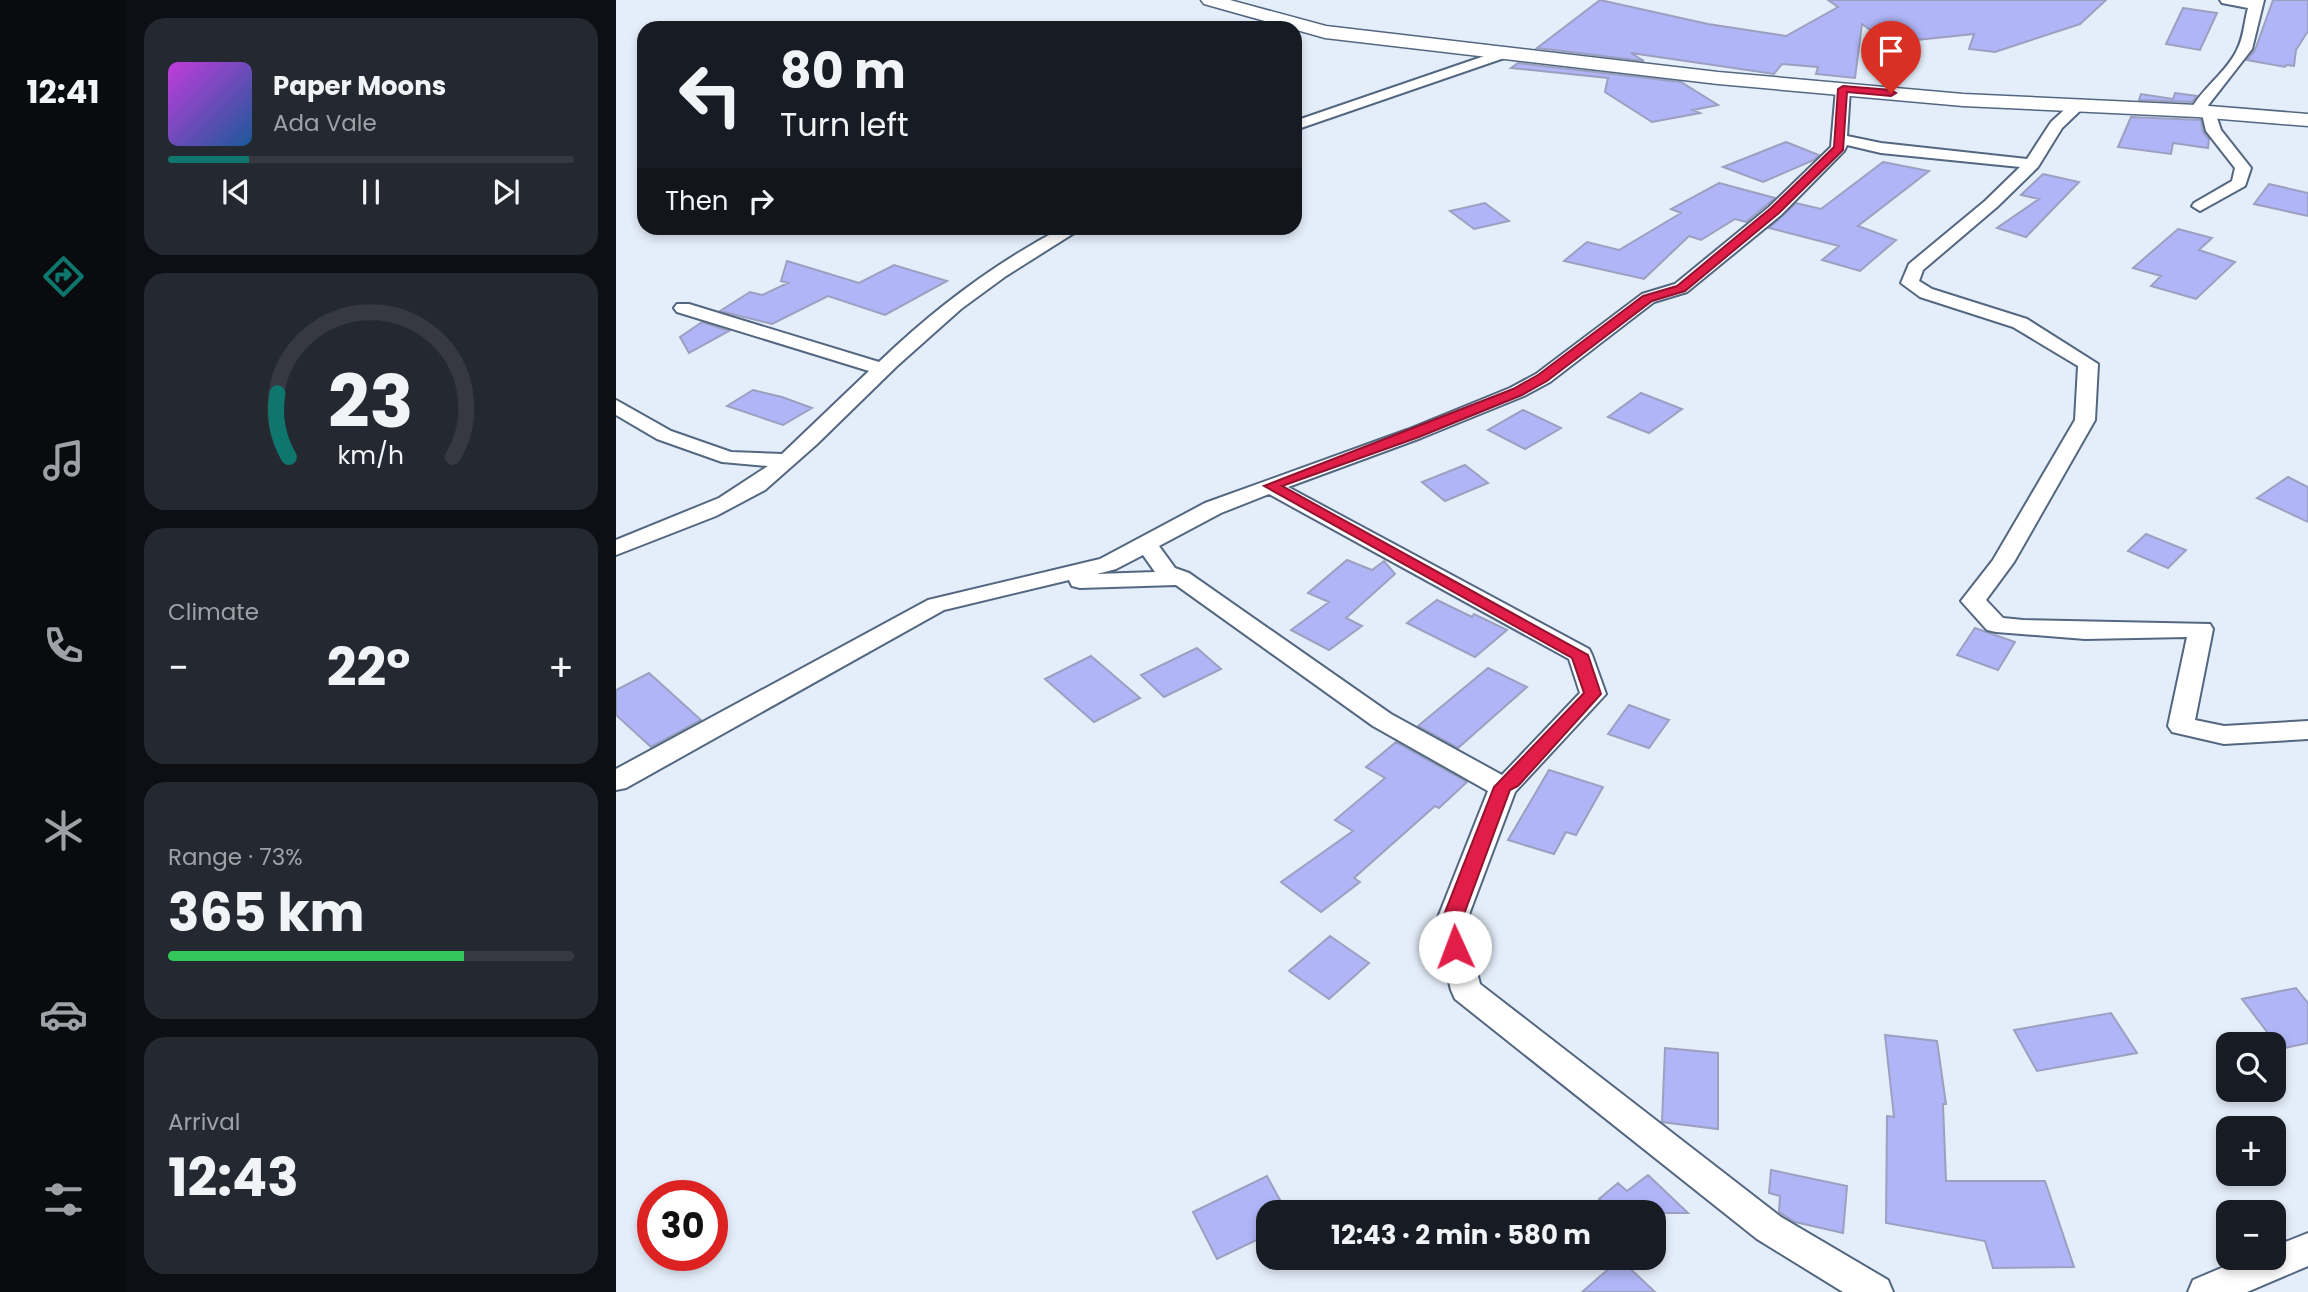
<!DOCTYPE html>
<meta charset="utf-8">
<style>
:root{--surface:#171b24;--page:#242831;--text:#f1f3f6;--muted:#9ea1a6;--line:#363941;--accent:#0f766e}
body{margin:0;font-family:Poppins,sans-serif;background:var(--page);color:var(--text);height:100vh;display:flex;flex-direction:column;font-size:26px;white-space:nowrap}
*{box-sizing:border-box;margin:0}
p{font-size:23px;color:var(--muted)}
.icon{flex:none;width:38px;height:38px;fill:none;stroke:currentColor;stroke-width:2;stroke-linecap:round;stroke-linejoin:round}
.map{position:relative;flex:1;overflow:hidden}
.panel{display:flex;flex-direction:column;gap:18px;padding:18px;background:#0d0f14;width:490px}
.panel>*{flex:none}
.banner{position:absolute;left:21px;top:21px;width:665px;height:214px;border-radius:21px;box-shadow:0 4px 10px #0003;background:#171b24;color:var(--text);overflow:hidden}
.buttons{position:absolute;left:1600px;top:1032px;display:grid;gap:14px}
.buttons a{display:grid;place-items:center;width:70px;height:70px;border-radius:14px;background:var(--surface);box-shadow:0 4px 10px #0003;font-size:35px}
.speed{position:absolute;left:21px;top:1180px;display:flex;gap:14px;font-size:35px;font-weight:700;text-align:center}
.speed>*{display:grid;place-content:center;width:91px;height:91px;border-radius:50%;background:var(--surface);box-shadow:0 4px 10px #0003;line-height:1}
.speed .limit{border:10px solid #d22;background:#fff;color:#111}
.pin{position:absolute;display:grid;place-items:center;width:60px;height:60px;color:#fff;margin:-72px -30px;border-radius:50% 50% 50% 0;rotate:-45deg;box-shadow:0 0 7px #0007}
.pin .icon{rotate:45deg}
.me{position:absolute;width:77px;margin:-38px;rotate:358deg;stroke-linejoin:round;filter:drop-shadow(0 0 5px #0008)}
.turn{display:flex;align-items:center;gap:24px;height:147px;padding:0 28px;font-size:32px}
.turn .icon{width:91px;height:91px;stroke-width:2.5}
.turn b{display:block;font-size:49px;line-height:60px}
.then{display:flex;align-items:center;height:66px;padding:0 28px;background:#0003;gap:14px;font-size:26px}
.big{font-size:52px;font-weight:700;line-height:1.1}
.panel .card{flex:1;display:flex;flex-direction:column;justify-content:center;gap:10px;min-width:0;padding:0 24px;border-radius:21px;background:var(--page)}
.panel .dial{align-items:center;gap:0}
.dial svg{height:182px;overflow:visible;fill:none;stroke:var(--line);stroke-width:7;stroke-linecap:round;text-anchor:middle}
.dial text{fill:var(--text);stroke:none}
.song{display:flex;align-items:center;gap:21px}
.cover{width:84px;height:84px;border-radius:10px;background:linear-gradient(135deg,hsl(290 70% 55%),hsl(210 70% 35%))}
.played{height:7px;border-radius:4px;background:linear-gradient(90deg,var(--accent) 20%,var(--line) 20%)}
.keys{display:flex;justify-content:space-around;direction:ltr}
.heat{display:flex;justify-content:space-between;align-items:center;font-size:38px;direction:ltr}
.charge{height:10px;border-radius:5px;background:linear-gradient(90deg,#34c759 73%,var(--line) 0)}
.trip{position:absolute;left:640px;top:1200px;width:410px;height:70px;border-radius:21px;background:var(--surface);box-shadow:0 4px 10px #0003;font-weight:700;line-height:70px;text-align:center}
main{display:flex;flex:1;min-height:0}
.menu{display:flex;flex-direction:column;width:126px;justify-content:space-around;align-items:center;background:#090b0e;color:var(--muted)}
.menu .icon{width:49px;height:49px}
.menu .on{color:var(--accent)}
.menu b{font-size:32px;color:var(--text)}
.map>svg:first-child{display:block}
.building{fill:#afb5f6;stroke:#9ca0c0;stroke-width:2}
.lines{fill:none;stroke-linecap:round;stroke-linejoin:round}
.street-casing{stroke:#536781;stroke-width:4}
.secondary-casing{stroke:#536781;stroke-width:3}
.street{fill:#fff;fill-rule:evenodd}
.secondary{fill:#fff;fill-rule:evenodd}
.route{fill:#e11d48;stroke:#92132f;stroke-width:2}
</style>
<main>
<nav class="menu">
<b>12:41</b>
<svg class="icon on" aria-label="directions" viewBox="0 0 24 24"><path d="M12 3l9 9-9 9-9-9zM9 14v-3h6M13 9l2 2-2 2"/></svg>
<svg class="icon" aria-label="music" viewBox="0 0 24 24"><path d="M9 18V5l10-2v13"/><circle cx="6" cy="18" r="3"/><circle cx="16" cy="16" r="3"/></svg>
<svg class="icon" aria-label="phone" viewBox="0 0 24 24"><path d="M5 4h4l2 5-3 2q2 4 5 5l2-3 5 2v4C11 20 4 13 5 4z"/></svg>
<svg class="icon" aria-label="climate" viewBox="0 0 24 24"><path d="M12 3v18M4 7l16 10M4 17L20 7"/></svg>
<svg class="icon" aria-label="car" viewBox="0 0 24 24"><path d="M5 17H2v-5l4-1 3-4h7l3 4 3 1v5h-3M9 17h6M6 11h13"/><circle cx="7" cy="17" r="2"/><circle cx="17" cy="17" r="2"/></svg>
<svg class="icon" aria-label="filters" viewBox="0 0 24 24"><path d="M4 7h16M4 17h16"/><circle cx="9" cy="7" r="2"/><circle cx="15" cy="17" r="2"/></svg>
</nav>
<section class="panel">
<div class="card">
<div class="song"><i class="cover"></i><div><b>Paper Moons</b><p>Ada Vale</p></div></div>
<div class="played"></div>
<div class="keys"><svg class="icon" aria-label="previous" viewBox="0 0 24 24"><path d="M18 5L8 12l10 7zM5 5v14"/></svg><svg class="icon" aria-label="pause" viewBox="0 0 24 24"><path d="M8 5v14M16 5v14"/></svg><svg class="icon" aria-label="next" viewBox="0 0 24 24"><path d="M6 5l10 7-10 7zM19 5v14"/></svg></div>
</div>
<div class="card dial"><svg viewBox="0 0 100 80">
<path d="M14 69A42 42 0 1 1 86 69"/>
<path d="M14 69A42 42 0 0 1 9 41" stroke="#0f766e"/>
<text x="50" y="56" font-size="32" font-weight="700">23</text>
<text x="50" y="72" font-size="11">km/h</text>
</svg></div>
<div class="card"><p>Climate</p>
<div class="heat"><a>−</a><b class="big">22°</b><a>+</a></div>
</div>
<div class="card"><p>Range · 73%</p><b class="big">365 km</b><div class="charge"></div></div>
<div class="card"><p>Arrival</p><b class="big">12:43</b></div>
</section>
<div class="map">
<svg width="1692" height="1292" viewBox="0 0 1692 1292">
<rect width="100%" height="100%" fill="#e4eefa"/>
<!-- building -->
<path class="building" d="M 984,0 L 1092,24 L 1170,36 L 1222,7 L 1212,0 L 1490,0 L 1464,24 L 1379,52 L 1353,49 L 1358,34 L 1272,43 L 1246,24 L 1239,78 L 1200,74 L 1202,67 L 1166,64 L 1158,74 L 1015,53 L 1028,61 L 921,48 Z
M 1657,0 L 1692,0 L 1692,31 L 1680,50 L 1678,66 L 1670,65 L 1669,67 L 1631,60 L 1639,50 Z
M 1567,8 L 1601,13 L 1584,50 L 1550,44 Z
M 902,63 L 1065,82 L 1102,105 L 1077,110 L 1084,113 L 1036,122 L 989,92 L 992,78 L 895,68 Z
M 1559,93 L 1581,96 L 1576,102 L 1523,100 L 1525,94 L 1557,99 Z
M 1515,117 L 1585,120 L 1587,132 L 1593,139 L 1592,148 L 1557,143 L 1555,154 L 1502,147 Z
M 1170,142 L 1203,155 L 1198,160 L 1147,182 L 1107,167 Z
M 1267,162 L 1313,171 L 1242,226 L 1280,240 L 1244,271 L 1206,260 L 1223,246 L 1153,228 L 1180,203 L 1205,209 Z
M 1427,174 L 1463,182 L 1410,237 L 1381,228 L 1423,199 L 1405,195 Z
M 1103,183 L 1159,198 L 1130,222 L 1119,219 L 1085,240 L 1073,236 L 1028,279 L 948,261 L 971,242 L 1003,250 L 1065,213 L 1055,209 Z
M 1653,184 L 1692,193 L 1692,216 L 1638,204 Z
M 869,203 L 893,221 L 858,229 L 834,211 Z
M 1562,229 L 1596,238 L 1583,250 L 1619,262 L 1580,299 L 1535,286 L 1545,276 L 1517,268 Z
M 171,261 L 243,283 L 278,265 L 331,281 L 269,315 L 212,296 L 156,324 L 104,311 L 134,292 L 146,295 L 172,283 L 165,281 Z
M 86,322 L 113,331 L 73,353 L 64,337 Z
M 137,390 L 166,397 L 196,408 L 167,425 L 111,406 Z
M 1025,393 L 1066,409 L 1033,433 L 992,417 Z
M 907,410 L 945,428 L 909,449 L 872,430 Z
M 849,465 L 872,483 L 829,501 L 806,482 Z
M 1672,477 L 1692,487 L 1692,522 L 1641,498 Z
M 1530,534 L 1570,550 L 1552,568 L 1512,551 Z
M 731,560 L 756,570 L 768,561 L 779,574 L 730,618 L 746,626 L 713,650 L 675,630 L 713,602 L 692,593 Z
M 821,600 L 856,617 L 858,614 L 891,630 L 859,657 L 791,623 Z
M 1359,628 L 1399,642 L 1382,670 L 1341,655 Z
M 581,648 L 605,669 L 548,697 L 525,675 Z
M 475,656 L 524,698 L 478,722 L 429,679 Z
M 872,668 L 911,687 L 842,748 L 802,726 Z
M 33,673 L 85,720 L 35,747 L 0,715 L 0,690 Z
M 1013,705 L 1053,720 L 1033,748 L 992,734 Z
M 780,742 L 851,782 L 823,808 L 819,806 L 738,878 L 744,882 L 705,912 L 665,882 L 737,831 L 719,820 L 769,778 L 750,767 Z
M 933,770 L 987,787 L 960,835 L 950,832 L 938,854 L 892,840 Z
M 714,936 L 753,963 L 713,999 L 673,971 Z
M 1680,988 L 1692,1003 L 1692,1043 L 1664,1049 L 1626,999 Z
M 1495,1013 L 1521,1053 L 1421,1071 L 1398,1030 Z
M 1269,1035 L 1321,1041 L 1330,1104 L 1327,1104 L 1330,1181 L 1429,1181 L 1458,1267 L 1377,1268 L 1369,1241 L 1270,1223 L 1271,1116 L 1278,1117 Z
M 1049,1048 L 1102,1053 L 1102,1129 L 1046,1122 Z
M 1155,1170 L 1231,1186 L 1227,1233 L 1179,1222 L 1163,1212 L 1164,1196 L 1153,1193 Z
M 1032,1175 L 1072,1213 L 984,1213 L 992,1206 L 983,1199 L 1002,1183 L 1011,1191 Z
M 651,1176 L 671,1213 L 653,1213 L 653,1234 L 601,1259 L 577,1212 Z
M 1004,1259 L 1039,1292 L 966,1292 Z"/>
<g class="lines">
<!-- street casing -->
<g class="street-casing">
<path id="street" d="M 1604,0 L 1648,0 L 1636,49 L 1590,108 L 1598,109 L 1605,130 L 1635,168 L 1629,186 L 1584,211 L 1576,206 L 1578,203 L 1616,181 L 1619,168 L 1590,131 L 1586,114 L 1581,115 L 1574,111 C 1586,88 1610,73 1621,50 C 1628,37 1628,22 1632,8 L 1606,3 Z
M 889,49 L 894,50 L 894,56 L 679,130 L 679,121 Z
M 1227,85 L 1234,89 L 1231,136 L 1265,143 L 1411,159 L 1435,122 L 1457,102 L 1467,102 L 1469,105 L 1467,108 L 1446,128 L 1422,167 L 1381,207 L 1307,270 L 1303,281 L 1316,289 L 1411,319 L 1482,364 L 1479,420 L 1398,562 L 1370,600 L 1387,618 L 1407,620 L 1594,624 L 1597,629 L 1579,720 L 1608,726 L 1692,721 L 1692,739 L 1608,744 L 1556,732 L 1552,726 L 1571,637 L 1469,639 L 1380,632 L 1371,630 L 1345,601 L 1377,560 L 1459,420 L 1462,366 L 1397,327 L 1304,297 L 1285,283 L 1293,264 L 1369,201 L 1404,167 L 1265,153 L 1231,145 L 1228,151 L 1165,215 L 1071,292 L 1038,302 L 934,382 L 908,396 L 805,438 L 672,487 L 973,649 L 976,655 L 990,694 L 899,792 L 849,925 L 864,984 L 1165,1217 L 1272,1280 L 1277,1292 L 1227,1292 L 1141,1239 L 839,999 L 835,990 L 819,925 L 872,791 L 757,726 L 560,585 L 464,588 L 456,586 L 453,580 L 328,610 L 10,788 L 0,790 L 0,769 L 312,600 L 484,559 L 589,503 L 791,430 L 894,388 L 920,374 L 1026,294 L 1059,284 L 1153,207 L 1215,147 L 1220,89 ZM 653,494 L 953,659 L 964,693 L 886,775 L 775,714 L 573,573 L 559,568 L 543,546 L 605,513 ZM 527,555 L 539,572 L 481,574 L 500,569 Z
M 446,228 L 466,228 L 390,276 L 345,309 L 281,366 L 200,445 L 149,490 L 100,516 L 0,555 L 0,540 L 103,498 L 152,466 L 106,462 L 41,439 L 0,415 L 0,400 L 55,431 L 115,452 L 166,454 L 253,371 L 61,312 L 58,308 L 61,304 L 73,304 L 263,362 C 318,309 379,263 446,228 Z
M 1692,1233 L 1692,1266 L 1631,1292 L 1572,1292 L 1577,1280 L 1629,1258 L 1657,1258 L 1657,1247 Z"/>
</g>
<!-- secondary casing -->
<g class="secondary-casing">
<path id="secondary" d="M 585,0 L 614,0 L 710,26 L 1102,72 L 1347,94 L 1581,105 L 1692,114 L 1692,126 L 1581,117 L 1347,106 L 1102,84 L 709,38 L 588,4 Z"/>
</g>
<!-- street -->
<use href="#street" class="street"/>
<!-- secondary -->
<use href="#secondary" class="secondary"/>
</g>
<!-- route -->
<path class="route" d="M 1227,86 L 1275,90 L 1280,93 L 1275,96 L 1231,92 L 1227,150 L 1163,213 L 1069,291 L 1036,301 L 931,381 L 906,395 L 803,437 L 666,486 L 972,655 L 985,694 L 902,786 L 894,790 L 844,925 L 849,947 L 846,952 L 839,954 L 832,952 L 824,925 L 878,787 L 968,693 L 956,658 L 648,486 L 897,389 L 922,375 L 1027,296 L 1061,286 L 1155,208 L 1218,147 L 1222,89 Z"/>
</svg>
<div class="buttons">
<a><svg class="icon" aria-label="search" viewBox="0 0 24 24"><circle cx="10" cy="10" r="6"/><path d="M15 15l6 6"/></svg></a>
<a>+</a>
<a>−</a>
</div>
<div class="speed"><div class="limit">30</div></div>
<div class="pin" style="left:1275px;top:93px;background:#d93025"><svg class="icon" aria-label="arrive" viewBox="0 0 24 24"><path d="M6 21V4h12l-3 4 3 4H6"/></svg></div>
<svg class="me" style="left:839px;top:947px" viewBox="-20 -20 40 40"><circle r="19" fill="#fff"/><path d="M0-13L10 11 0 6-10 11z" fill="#e11d48"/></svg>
<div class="trip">12:43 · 2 min · 580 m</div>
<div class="banner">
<div class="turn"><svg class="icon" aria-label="left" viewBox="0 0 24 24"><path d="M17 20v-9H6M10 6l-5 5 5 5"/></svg><div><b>80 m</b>Turn left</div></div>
<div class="then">Then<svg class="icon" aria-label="right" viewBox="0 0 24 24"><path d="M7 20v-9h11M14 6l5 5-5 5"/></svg></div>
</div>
</div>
</main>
